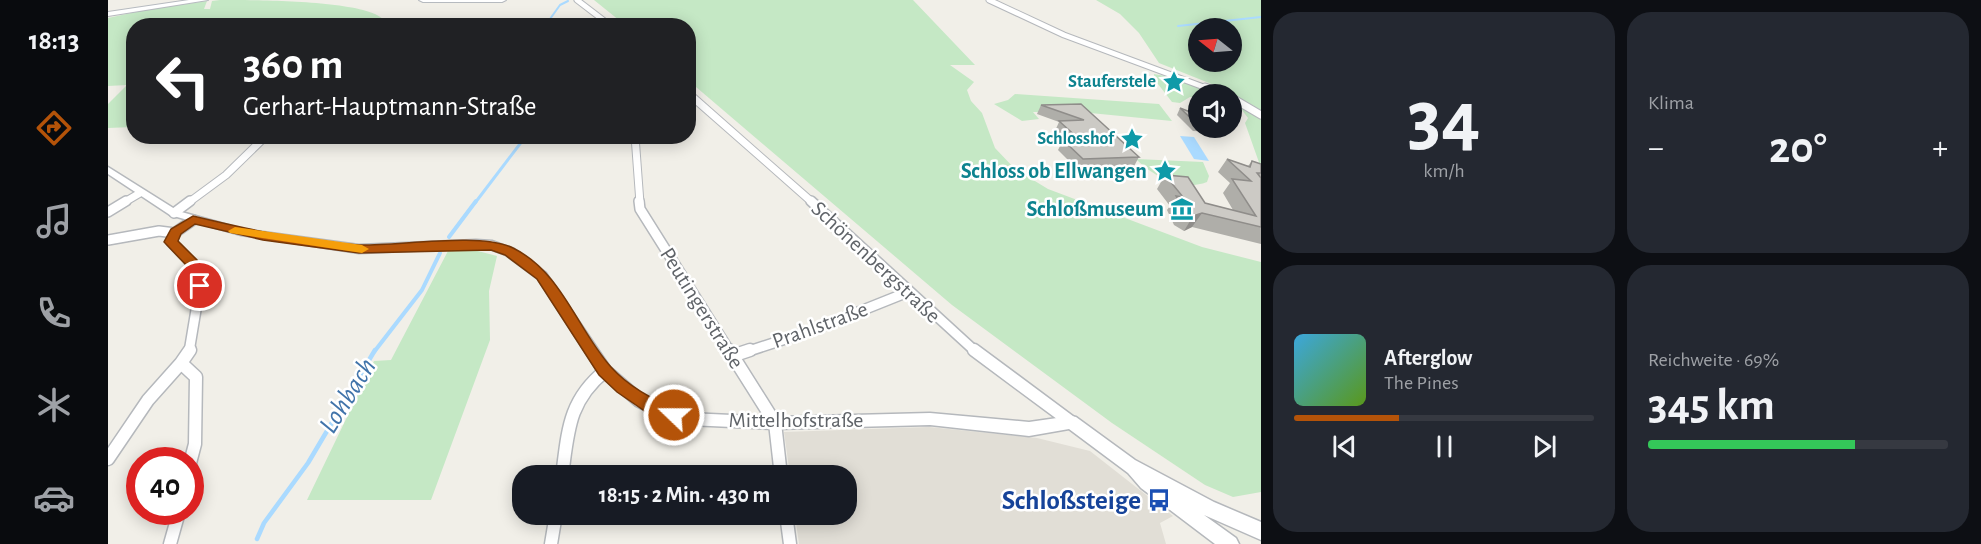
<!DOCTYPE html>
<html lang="de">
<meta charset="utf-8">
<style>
:root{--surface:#171b24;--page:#242831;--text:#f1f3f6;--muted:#9ea1a6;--line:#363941;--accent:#b45309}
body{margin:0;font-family:"Alegreya Sans",sans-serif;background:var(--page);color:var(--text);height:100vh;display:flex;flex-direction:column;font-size:22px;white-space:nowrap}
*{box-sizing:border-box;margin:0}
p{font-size:20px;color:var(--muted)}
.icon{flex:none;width:33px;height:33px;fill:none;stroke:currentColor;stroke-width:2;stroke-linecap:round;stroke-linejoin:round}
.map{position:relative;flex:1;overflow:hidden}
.side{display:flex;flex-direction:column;gap:12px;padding:12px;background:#0d0f14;width:720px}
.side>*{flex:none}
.banner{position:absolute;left:18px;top:18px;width:570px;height:126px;border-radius:24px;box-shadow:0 3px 15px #0003;background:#202124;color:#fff;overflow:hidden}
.needle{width:39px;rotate:287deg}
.tools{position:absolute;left:1080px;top:18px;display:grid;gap:12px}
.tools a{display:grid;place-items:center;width:54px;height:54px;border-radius:50%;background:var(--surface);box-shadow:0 3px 15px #0003;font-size:30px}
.speed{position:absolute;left:18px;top:447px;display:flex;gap:12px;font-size:30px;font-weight:700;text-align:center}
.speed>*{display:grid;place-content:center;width:78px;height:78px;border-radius:50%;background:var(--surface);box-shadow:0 3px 15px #0003;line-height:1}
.speed .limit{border:9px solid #d22;background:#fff;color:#111}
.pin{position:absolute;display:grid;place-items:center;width:51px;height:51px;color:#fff;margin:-26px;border:3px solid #fff;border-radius:50%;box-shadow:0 2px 6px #0007}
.me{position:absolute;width:66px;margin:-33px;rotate:292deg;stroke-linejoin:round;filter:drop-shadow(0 0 4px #0008)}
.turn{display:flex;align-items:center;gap:21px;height:126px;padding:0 18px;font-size:27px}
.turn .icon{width:78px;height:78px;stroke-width:2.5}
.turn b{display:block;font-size:42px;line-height:51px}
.big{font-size:45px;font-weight:700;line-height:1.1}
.side .widget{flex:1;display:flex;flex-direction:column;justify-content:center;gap:9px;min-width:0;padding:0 21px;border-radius:24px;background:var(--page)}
.side .dial{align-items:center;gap:0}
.dial b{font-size:78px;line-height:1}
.song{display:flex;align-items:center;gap:18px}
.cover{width:72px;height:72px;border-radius:9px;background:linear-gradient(135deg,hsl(200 70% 55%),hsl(90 70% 35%))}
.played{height:6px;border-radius:3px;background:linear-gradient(90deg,var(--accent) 35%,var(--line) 35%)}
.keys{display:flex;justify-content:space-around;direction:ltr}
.heat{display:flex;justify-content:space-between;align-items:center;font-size:33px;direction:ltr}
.charge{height:9px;border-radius:4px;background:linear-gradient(90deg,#34c759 69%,var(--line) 0)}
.side .tiles{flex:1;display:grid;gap:12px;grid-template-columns:repeat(2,1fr)}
.trip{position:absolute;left:404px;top:465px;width:345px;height:60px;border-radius:24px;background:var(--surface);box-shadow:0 3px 15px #0003;font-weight:700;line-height:60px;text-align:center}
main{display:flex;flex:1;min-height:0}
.tab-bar{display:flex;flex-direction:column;width:108px;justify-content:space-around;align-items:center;background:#090b0e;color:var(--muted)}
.tab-bar .icon{width:42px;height:42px}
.tab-bar .active{color:var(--accent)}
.tab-bar b{font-size:27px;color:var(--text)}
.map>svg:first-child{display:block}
.education{fill:#e1ded6}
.green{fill:#c5e8c5;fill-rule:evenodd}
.water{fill:#aadaff}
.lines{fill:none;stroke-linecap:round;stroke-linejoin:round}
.stream-far3{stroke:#aadaff;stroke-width:2}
.stream-far2{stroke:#aadaff;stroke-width:3}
.stream-far1{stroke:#aadaff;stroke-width:4}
.stream{stroke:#aadaff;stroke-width:4.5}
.minor-far3-casing{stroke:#b5b8bc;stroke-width:7}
.minor-far2-casing{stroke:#b5b8bc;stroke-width:9}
.minor-far1-casing{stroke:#b5b8bc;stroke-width:12}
.minor-casing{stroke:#b5b8bc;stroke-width:15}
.tertiary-casing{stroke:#b5b8bc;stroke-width:3}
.secondary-casing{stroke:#b6babf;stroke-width:2}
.minor-far3{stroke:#fff;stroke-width:5}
.minor-far2{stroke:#fff;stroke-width:7}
.minor-far1{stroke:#fff;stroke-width:9}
.minor{stroke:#fff;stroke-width:12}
.tertiary{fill:#fff;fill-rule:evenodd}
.secondary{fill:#fff;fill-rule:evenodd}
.wall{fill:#afaea9}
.shaded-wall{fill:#8f8d8a}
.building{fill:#cccac5;stroke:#8f8d8a;stroke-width:1.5}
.route{fill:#b45309;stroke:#753606;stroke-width:1.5}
.slow{fill:#f59e0b}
.labels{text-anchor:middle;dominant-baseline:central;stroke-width:5;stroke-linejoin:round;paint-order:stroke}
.far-culture-label{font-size:18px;font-weight:bold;fill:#0d838f;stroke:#fff;text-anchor:end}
.culture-label{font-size:22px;font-weight:bold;fill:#0d838f;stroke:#fff;text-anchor:end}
.street-label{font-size:22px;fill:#5f6368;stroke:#fff}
.near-transit-label{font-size:27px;font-weight:bold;fill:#164399;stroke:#fff;text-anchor:end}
.near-water-label{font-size:28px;font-style:italic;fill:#4174aa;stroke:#fff}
</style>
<main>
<nav class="tab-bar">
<b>18:13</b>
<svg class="icon active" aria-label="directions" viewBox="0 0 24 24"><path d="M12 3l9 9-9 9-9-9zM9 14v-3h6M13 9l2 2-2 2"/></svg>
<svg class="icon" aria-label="music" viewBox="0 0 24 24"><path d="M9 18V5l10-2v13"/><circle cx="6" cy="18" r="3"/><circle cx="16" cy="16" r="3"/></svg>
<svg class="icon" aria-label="phone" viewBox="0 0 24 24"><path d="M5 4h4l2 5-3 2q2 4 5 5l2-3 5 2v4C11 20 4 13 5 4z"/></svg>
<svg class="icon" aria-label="climate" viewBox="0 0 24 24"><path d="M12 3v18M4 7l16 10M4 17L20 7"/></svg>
<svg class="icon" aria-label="car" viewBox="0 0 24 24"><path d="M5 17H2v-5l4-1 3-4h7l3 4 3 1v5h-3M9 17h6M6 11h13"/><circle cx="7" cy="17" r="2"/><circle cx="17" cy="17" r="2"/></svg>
</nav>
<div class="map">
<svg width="1153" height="544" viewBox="0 0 1153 544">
<rect width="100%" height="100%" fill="#f1efe8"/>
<!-- education -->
<path class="education" d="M 821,427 L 929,438 L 982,451 L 1065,516 L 1052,523 L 1058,544 L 691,544 L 687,515 L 738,514 L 738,476 L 682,475 L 676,432 Z"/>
<!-- green -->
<path class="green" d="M 112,0 C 146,0 256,0 275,19 L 270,26 L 26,26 L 25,127 L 0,128 L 0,104 L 19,85 L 0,86 L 0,18 L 37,10 L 99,1 L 96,9 L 102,9 L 104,1 Z
M 486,0 L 805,0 L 867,65 L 842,65 L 866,82 L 859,90 L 863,101 L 874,113 L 887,148 L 907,169 L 940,189 L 1094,247 L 1153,262 L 1153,492 L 1125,497 L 1097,485 L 1004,423 L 844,305 L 581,81 L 580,26 L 517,25 Z
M 988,0 L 1153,0 L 1153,168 L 1137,123 L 1140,118 L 1134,110 L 1124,109 L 1124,102 L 1137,109 L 1146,106 L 1106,85 L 1051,63 L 1031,33 L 1012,14 ZM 1090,28 L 1124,28 L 1124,62 L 1090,62 Z
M 1046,74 L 1063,77 L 1109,94 L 1090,94 L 1090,98 L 1082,97 L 1072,103 L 1064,102 L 1046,79 Z
M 907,94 L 1051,104 L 1064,121 L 972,112 L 925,112 L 931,119 L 914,121 L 886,104 L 900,100 Z
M 1028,159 L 1095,162 L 1101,176 L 1099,182 C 1073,192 1045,176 1028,159 Z
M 366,250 L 389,256 L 381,291 L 382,340 L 323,500 L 199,500 L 266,361 L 283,360 L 340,251 Z"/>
<!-- water -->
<path class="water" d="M 1072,136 L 1086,137 L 1101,161 L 1086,159 Z"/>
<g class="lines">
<!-- stream-far3 -->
<path class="stream-far3" d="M 437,26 L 452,5 L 460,1
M 1070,26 L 1153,17"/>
<!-- stream-far2 -->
<path class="stream-far2" d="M 367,203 L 418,136"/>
<!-- stream-far1 -->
<path class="stream-far1" d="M 341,237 L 368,201
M 266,352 L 314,290 L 332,253"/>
<!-- stream -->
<path class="stream" d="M 149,539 L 156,523 L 200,463 L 267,350"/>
<!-- minor-far3 casing -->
<g class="minor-far3-casing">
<path id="minor-far3" d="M 469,0 L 503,26
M 881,0 L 956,35 L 1101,89"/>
</g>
<!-- minor-far2 casing -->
<g class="minor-far2-casing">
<path id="minor-far2" d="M 1097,87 L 1115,94
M 580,93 L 705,203
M 1124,98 L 1153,115
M 527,136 L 532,203
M 15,203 L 32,193
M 80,203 L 118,175 L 158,136"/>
</g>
<!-- minor-far1 casing -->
<g class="minor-far1-casing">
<path id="minor-far1" d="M 531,201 L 532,209 L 622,352
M 703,201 L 868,352
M 0,212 L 18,201
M 66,213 L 82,201
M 0,240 L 51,231 L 67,233
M 81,352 L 92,286 L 84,263 L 63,242 L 68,232 L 85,220
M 638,352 L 705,330 L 800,292"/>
</g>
<!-- minor casing -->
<g class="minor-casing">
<path id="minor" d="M 82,350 L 73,363 L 88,377 L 87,444 L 82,463
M 621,350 L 667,423 L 673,476
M 866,350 L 963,422
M 624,356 L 642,350
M 0,459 L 40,400 L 73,363
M 454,476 C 460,432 460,401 497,371
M 678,514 L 682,544
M 62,544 L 71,512
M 443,544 L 448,514"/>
</g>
<!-- tertiary casing -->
<g class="tertiary-casing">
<path id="tertiary" d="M 0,167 L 70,211 L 134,229 L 251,245 L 368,240 L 384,241 L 406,249 L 438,273 L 502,367 L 538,398 L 553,406 L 581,413 L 667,417 L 822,413 L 921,422 L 963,416 L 968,417 L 1027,460 L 1106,502 L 1153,522 L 1153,540 L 1096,515 L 1128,538 L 1131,544 L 1107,544 L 1033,488 L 1020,473 L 961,429 L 921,436 L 822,425 L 667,429 L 581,425 L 550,417 L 528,406 L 492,375 L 430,279 L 398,255 L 382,249 L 368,248 L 251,253 L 133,235 L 62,215 L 0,174 Z"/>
</g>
<!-- secondary casing -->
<g class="secondary-casing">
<path id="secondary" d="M 81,0 L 100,0 L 0,16 L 0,12 Z
M 311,0 L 398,0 L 394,2 L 315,2 Z"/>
</g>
<!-- minor-far3 -->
<use href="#minor-far3" class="minor-far3"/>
<!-- minor-far2 -->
<use href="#minor-far2" class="minor-far2"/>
<!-- minor-far1 -->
<use href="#minor-far1" class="minor-far1"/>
<!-- minor -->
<use href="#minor" class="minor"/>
<!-- tertiary -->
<use href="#tertiary" class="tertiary"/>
<!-- secondary -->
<use href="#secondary" class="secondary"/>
</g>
<!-- wall -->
<path class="wall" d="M 973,104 L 1031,157 L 1025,168 L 970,170 L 950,150 L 955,140 L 956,140 L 947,131 L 951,122 L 929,114 L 933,105 Z
M 1072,108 L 1090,115 L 1090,128 L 1112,128 L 1109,132 L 1085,131 L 1069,115 Z
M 1119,159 L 1140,166 L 1144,161 L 1153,164 L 1153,244 L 1084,227 L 1076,231 L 1066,225 L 1059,210 L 1062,206 L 1049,189 L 1057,175 L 1097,203 L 1125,210 L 1115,193 L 1122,183 L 1110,172 Z"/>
<!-- shaded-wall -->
<path class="shaded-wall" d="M 1094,213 L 1084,227 L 1076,231 L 1085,216 Z"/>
<!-- building -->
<path class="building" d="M 973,104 L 1031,157 L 975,159 L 955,140 L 972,140 L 951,121 L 976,120 L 933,105 Z
M 1072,108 L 1090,115 L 1090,124 L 1089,124 Z
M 1119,159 L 1142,167 L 1144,161 L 1153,164 L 1153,173 L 1149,173 L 1153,178 L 1153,227 L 1094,213 L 1085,216 L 1076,211 L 1068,196 L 1075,197 L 1057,175 L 1080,177 L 1097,203 L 1148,216 L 1124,179 L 1143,181 Z"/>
<!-- route -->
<path class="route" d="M 85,216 C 139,229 196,242 251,245 C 291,246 373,232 405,248 C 454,272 469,329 503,367 C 521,387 547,401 572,410 L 574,415 L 572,420 L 566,422 L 544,416 L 509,392 L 491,375 L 429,279 L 397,255 L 383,250 L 251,253 L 155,240 L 87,224 L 73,234 L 70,241 L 89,260 L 99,286 L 92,290 L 85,286 L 78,265 L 56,242 L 63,229 Z"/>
<!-- slow -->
<path class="slow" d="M 127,227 L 254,245 L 261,249 L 254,253 L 122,233 L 120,231 Z"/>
<!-- icons -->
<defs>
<g id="sight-bare" transform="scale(1.8)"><path d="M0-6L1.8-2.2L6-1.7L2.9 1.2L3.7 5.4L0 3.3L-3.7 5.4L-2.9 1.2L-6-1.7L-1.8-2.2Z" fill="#0f9aa8" stroke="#fff" stroke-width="2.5" paint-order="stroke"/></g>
<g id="museum-bare" transform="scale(1.8)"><path d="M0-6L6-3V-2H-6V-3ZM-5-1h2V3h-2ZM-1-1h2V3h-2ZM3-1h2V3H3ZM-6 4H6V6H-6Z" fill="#0f9aa8" stroke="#fff" stroke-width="2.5" paint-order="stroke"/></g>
<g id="bus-bare" transform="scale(1.8)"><path d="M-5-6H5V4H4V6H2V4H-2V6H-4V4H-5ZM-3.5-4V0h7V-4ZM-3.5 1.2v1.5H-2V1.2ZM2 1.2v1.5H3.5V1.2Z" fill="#1a4fb4" stroke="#fff" stroke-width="2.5" paint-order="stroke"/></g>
</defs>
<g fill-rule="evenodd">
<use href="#sight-bare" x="1066" y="82"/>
<use href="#sight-bare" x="1024" y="139"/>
<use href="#sight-bare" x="1057" y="171"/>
<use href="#museum-bare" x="1074" y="209"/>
<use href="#bus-bare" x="1051" y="500"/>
</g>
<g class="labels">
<!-- far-culture labels -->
<g class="far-culture-label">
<text x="1048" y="82">Stauferstele</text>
<text x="1006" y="139">Schlosshof</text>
</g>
<!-- culture labels -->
<g class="culture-label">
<text x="1039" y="171">Schloss ob Ellwangen</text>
<text x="1056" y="209">Schloßmuseum</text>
</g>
<!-- street labels -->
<g class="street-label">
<text transform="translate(768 262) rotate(43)">Schönenbergstraße</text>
<text transform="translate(594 308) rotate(58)">Peutingerstraße</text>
<text transform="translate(712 325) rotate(-20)">Prahlstraße</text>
<text x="688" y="420">Mittelhofstraße</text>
</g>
<!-- near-transit labels -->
<g class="near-transit-label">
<text x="1033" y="500">Schloßsteige</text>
</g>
<!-- near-water labels -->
<g class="near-water-label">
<text transform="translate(240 396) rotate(-58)">Lohbach</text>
</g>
</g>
</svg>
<div class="tools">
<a><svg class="needle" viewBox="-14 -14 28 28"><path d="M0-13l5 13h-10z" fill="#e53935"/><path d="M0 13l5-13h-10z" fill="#9ea1a6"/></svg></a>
<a><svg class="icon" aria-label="sound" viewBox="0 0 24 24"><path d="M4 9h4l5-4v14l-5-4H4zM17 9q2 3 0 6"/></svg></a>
</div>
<div class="speed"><div class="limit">40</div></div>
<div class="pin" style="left:92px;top:286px;background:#d93025"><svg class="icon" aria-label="arrive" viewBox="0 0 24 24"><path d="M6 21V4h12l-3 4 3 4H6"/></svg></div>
<svg class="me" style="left:566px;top:415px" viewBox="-20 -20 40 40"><circle r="17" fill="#b45309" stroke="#fff" stroke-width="3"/><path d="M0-11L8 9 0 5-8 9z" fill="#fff"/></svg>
<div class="trip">18:15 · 2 Min. · 430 m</div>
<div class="banner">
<div class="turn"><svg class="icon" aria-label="left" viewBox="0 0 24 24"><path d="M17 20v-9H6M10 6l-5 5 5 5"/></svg><div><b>360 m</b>Gerhart-Hauptmann-Straße</div></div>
</div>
</div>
<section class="side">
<div class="tiles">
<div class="widget dial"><b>34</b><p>km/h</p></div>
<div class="widget"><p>Klima</p>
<div class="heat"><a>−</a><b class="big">20°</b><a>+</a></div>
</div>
<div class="widget">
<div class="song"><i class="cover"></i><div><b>Afterglow</b><p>The Pines</p></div></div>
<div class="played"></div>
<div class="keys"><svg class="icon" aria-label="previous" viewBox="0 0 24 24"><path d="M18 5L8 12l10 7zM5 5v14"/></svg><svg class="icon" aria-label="pause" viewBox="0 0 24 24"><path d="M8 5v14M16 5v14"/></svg><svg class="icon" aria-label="next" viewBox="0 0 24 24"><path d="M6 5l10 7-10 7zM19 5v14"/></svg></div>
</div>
<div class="widget"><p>Reichweite · 69%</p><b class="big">345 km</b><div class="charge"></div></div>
</div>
</section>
</main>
